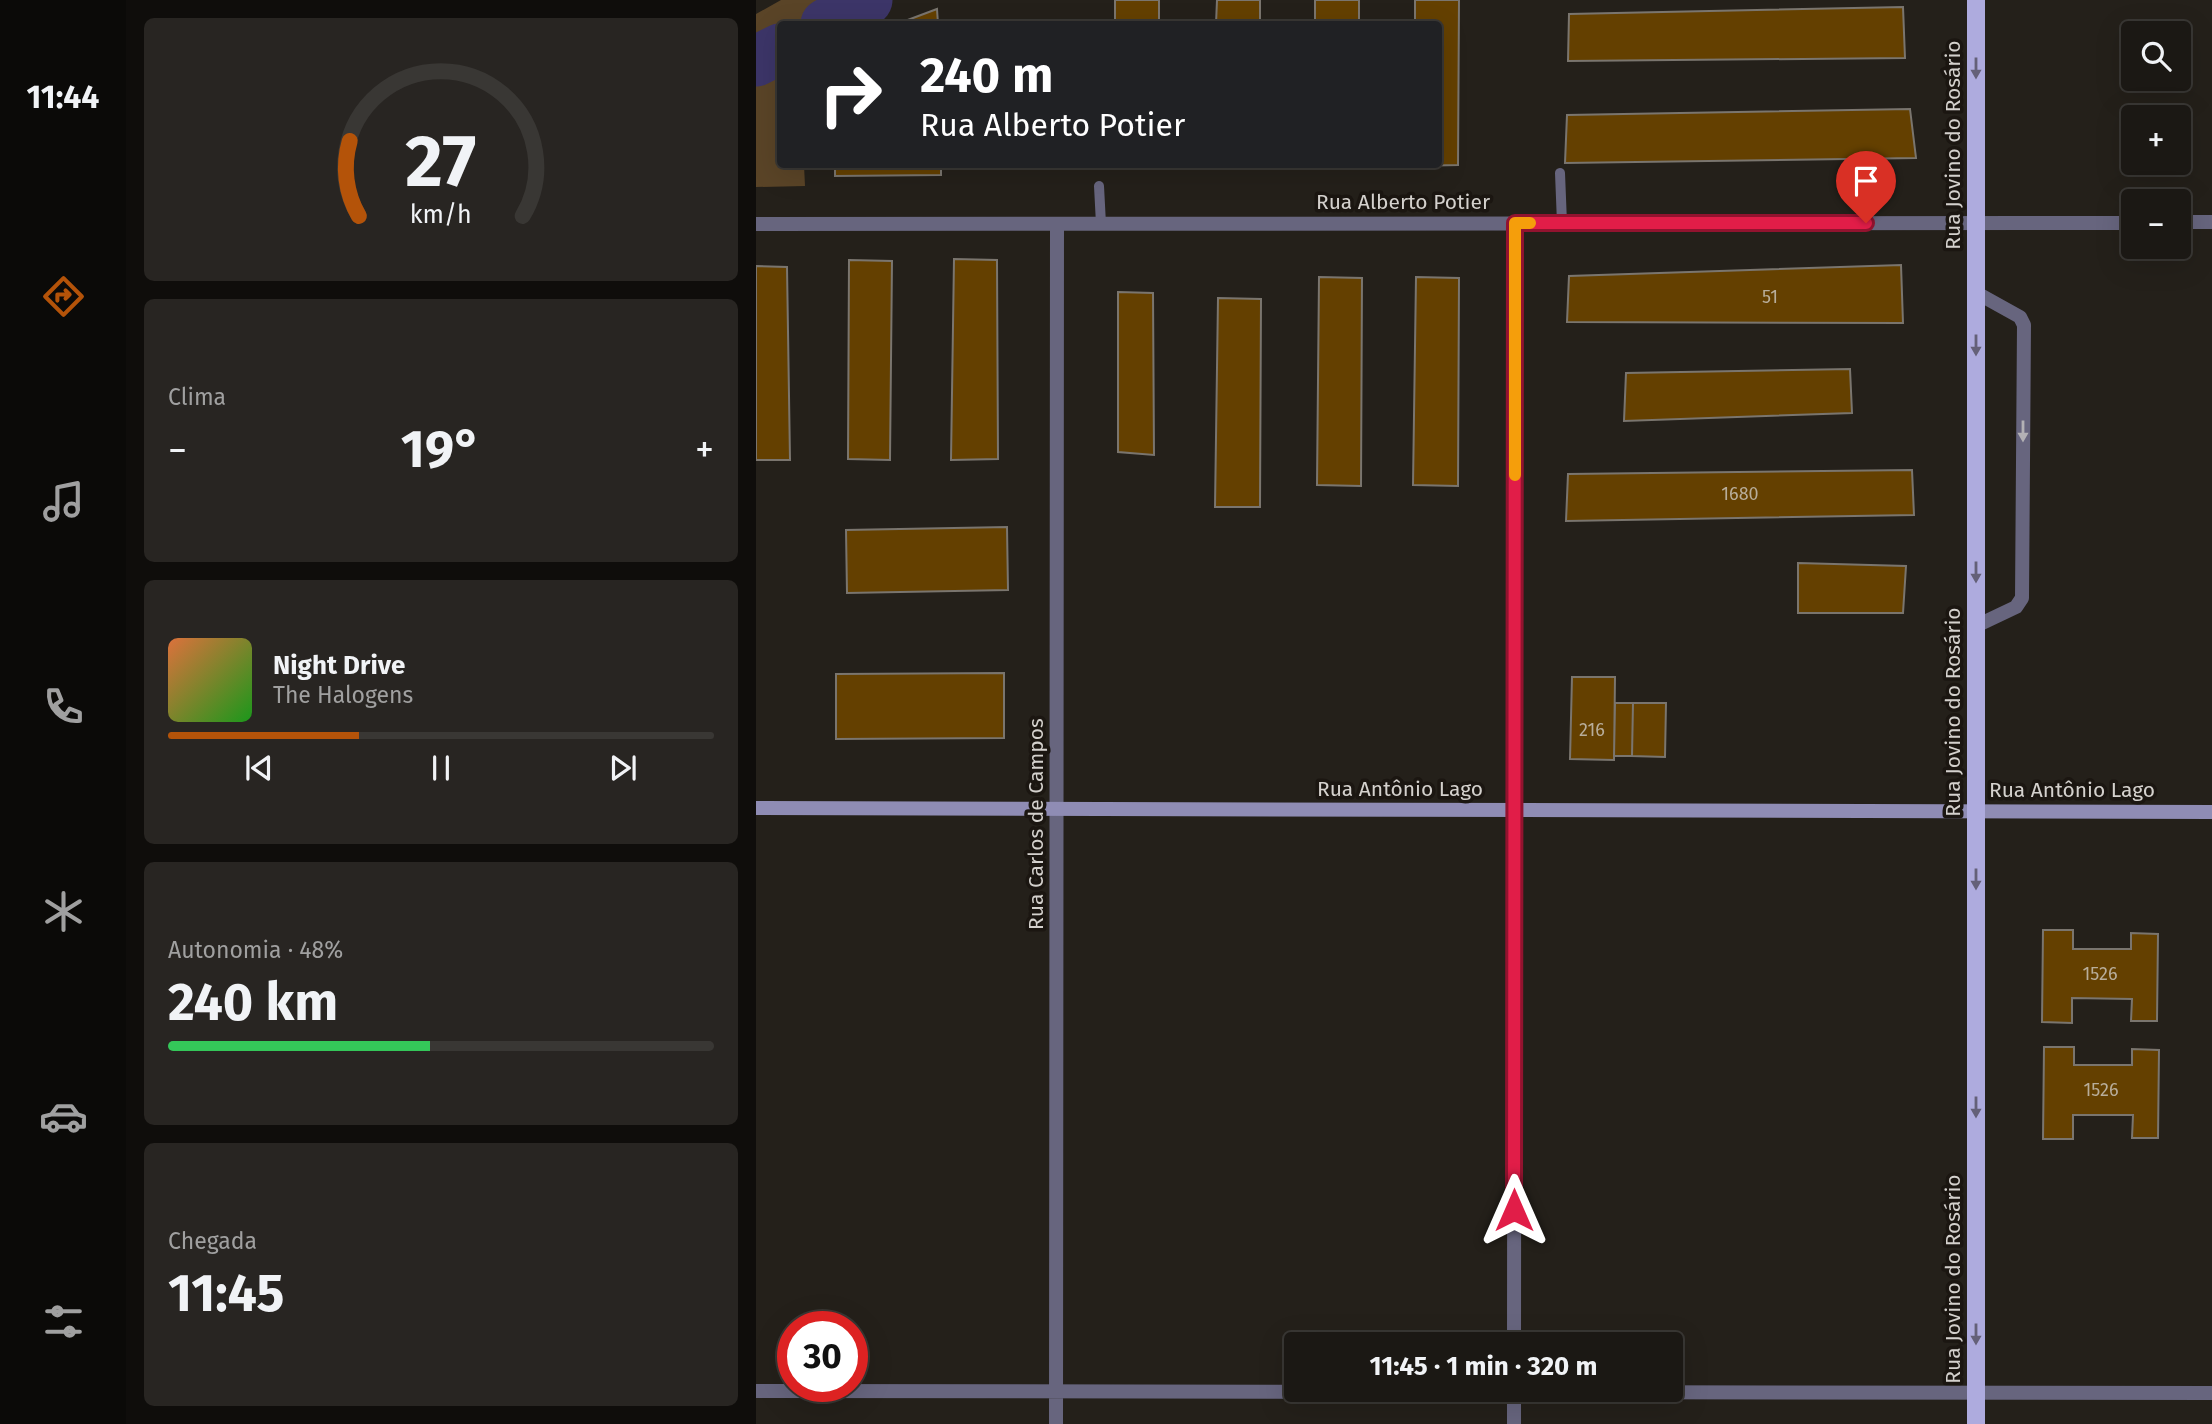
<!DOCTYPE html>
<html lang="pt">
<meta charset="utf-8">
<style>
:root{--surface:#1b1814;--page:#282522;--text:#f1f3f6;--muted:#a0a0a0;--line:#393734;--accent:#b45309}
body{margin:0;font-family:"Fira Sans",sans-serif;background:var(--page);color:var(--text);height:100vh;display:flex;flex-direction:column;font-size:26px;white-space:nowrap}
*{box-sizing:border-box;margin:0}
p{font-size:23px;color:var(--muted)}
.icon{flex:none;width:38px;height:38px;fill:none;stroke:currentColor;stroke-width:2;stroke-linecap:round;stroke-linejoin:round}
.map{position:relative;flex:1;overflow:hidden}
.drawer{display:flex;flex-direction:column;gap:18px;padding:18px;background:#0f0d0b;width:630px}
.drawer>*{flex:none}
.banner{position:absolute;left:21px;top:21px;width:665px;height:147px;border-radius:7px;box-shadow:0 7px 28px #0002,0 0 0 2px var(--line);background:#202124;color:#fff;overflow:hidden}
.fabs{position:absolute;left:1365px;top:21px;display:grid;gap:14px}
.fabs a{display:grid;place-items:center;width:70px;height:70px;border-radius:7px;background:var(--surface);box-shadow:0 7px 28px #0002,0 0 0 2px var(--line);font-size:35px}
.speed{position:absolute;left:21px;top:1311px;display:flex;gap:14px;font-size:35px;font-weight:700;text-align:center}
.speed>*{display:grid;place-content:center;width:91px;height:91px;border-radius:50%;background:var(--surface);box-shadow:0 7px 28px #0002,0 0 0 2px var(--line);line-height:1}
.speed .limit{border:10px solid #d22;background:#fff;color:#111}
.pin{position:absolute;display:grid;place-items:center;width:60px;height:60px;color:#fff;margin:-72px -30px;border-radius:50% 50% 50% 0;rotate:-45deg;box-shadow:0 0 7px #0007}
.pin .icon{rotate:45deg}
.me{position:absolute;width:77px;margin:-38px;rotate:0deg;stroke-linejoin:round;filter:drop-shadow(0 0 5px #0008)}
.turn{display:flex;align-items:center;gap:24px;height:147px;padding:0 28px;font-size:32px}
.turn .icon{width:91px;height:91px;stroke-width:2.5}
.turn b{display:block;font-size:49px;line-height:60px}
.big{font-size:52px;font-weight:700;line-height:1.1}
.drawer .tile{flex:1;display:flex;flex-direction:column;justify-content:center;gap:10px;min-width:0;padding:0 24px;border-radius:10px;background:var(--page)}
.drawer .dial{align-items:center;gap:0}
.dial svg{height:182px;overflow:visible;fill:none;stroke:var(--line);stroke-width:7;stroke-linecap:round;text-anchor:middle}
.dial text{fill:var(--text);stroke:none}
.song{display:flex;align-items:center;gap:21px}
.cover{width:84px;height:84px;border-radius:10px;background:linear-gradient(135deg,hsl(20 70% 55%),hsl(120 70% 35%))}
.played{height:7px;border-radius:4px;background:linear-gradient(90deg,var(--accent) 35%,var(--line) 35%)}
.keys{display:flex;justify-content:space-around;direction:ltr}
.heat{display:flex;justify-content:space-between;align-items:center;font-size:38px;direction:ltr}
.charge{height:10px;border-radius:5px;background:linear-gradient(90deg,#34c759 48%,var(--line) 0)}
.trip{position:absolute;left:528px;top:1332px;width:399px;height:70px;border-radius:7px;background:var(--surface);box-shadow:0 7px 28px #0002,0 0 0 2px var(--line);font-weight:700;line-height:70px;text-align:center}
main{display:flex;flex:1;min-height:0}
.dock{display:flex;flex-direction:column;width:126px;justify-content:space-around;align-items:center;background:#0b0a08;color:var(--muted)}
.dock .icon{width:49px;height:49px}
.dock .current{color:var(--accent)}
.dock b{font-size:32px;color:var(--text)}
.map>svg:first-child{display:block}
.green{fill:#5a4427}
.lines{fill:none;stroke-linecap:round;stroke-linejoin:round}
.river{stroke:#3c3568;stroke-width:51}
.building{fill:#644000;stroke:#7a756e;stroke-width:2}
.lane{stroke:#67657e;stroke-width:10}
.street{stroke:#67657e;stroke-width:14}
.secondary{stroke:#8f8cb4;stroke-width:14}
.primary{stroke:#aeabde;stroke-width:18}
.oneway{fill:#646078}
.oneway2{fill:#b3b1b5}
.route-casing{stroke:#92132f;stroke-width:18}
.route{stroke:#e11d48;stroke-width:12}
.slow{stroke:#f59e0b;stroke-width:12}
.labels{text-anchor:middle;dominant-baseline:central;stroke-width:7;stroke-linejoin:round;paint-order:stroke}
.number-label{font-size:18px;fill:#b8ad9a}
.street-label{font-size:21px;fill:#d4d1cd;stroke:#1b1611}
</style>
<main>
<nav class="dock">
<b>11:44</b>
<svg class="icon current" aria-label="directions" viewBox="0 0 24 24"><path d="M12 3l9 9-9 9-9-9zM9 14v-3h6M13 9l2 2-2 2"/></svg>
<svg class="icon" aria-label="music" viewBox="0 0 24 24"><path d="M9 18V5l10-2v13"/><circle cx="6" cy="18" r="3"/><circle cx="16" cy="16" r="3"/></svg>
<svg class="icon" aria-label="phone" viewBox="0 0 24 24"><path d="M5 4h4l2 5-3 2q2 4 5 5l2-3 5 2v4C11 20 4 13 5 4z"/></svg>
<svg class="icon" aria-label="climate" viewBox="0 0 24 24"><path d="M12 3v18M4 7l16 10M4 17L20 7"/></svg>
<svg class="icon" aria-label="car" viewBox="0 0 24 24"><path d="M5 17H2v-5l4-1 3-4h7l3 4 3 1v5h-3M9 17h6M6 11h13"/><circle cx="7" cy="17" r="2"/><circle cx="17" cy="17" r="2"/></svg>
<svg class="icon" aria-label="filters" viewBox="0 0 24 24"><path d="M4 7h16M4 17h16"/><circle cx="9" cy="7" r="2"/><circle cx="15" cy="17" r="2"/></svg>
</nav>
<section class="drawer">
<div class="tile dial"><svg viewBox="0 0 100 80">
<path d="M14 69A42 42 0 1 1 86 69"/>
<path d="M14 69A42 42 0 0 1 10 36" stroke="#b45309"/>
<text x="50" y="56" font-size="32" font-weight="700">27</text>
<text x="50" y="72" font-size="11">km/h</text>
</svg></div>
<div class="tile"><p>Clima</p>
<div class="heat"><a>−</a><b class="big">19°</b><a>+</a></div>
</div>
<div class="tile">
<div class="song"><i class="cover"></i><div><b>Night Drive</b><p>The Halogens</p></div></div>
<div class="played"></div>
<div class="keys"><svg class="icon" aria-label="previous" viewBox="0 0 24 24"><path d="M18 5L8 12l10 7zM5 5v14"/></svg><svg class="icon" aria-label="pause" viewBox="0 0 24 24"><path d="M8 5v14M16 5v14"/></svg><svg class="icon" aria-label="next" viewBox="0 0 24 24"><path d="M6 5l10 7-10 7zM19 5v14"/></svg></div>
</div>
<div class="tile"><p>Autonomia · 48%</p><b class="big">240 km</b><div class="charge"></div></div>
<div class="tile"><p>Chegada</p><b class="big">11:45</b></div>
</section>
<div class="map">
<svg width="1456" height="1424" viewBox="0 0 1456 1424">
<rect width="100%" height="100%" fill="#24201a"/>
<!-- green -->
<path class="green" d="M 25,0 L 88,0 L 46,24 L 24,24 L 24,37 L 0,51 L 0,14 Z
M 24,63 L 24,164 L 48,165 L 49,186 L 0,187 L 0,73 Z"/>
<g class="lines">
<!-- river -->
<path class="river" d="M 70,24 L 111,0
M 0,61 L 24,49"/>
</g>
<!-- building -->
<path class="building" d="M 359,0 L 403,0 L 403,24 L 359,24 Z
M 461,0 L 504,0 L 504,24 L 460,24 Z
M 559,0 L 603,0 L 603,24 L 559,24 Z
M 659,0 L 703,0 L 702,165 L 657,166 L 682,164 L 682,24 L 659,24 Z
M 1147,7 L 1149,58 L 812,61 L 813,14 Z
M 181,9 L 182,24 L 141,24 Z
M 1154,109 L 1160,158 L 809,163 L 811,115 Z
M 79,164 L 185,164 L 185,175 L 79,176 Z
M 198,259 L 241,260 L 242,459 L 195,460 Z
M 93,260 L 136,261 L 134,460 L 92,459 Z
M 1145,265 L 1147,323 L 811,322 L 813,276 Z
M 0,266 L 31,267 L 34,460 L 0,460 Z
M 563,277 L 606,278 L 605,486 L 561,485 Z
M 660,277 L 703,278 L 702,486 L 657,485 Z
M 362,292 L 397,293 L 398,455 L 362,452 Z
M 462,298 L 505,299 L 504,507 L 459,507 Z
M 1094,369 L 1096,413 L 868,421 L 870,373 Z
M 1156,470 L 1158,515 L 810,521 L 812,474 Z
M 251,527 L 252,590 L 91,593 L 90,530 Z
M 1042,563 L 1150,566 L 1147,613 L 1042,613 Z
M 248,673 L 248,738 L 80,739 L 80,674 Z
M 816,677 L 859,677 L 858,760 L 814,759 Z
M 859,703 L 877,703 L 876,756 L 858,756 Z
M 877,703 L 910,703 L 909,757 L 876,756 Z
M 1287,930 L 1317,930 L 1317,949 L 1375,949 L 1375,933 L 1402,934 L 1401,1021 L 1375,1021 L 1376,999 L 1316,998 L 1316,1023 L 1286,1022 Z
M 1288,1047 L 1318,1047 L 1318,1065 L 1376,1065 L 1376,1049 L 1403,1050 L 1402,1138 L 1376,1138 L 1377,1115 L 1317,1115 L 1317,1139 L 1287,1139 Z"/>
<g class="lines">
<!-- lane -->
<path class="lane" d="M 804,173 L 806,223
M 343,186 L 345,224"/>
<!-- street -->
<path class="street" d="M 1423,222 L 1456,222
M 0,224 L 1377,223
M 1219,292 L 1264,317 L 1268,325 L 1266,598 L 1260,607 L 1220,626
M 758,1344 L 759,223
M 0,1391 L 1456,1393
M 300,1424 L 301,224
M 758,1424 L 758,1390"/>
<!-- secondary -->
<path class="secondary" d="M 0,808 L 1456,812"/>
<!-- primary -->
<path class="primary" d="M 1220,1424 L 1220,0"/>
</g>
<!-- one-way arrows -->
<defs><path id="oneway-solid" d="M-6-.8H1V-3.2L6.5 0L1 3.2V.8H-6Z" transform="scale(1.75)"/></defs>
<g class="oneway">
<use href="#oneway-solid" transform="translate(1220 68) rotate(90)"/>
<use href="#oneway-solid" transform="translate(1220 345) rotate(90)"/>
<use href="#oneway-solid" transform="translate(1220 572) rotate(90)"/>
<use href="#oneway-solid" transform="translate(1220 879) rotate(90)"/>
<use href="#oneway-solid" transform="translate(1220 1107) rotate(90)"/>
<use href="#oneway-solid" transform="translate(1220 1334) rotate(90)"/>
</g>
<use class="oneway2" href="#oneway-solid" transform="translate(1267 431) rotate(90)"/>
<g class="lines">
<!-- route casing -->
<g class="route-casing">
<path id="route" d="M 758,1210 L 759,223 L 1110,223"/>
</g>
<!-- route -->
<use href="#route" class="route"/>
<!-- slow -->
<path class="slow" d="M 759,475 L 759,223 L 774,223"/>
</g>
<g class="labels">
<!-- number labels -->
<g class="number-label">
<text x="1014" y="297">51</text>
<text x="984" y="494">1680</text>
<text x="836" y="730">216</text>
<text x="1344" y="974">1526</text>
<text x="1345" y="1090">1526</text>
</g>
<!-- street labels -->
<g class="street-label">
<text transform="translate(1197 145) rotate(-90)">Rua Jovino do Rosário</text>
<text x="647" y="202">Rua Alberto Potier</text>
<text transform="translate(1197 712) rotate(-90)">Rua Jovino do Rosário</text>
<text x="644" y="789">Rua Antônio Lago</text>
<text x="1316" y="790">Rua Antônio Lago</text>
<text transform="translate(280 824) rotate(-90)">Rua Carlos de Campos</text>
<text transform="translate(1197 1279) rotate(-90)">Rua Jovino do Rosário</text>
</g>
</g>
</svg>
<div class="fabs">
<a><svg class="icon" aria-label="search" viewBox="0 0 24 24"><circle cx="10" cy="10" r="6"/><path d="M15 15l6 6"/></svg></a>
<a>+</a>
<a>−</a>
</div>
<div class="speed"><div class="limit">30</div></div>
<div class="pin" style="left:1110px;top:223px;background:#d93025"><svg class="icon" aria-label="arrive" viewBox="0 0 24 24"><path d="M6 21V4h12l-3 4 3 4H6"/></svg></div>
<svg class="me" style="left:758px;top:1210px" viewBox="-20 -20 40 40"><path d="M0-17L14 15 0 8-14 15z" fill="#e11d48" stroke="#fff" stroke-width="4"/></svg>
<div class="trip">11:45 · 1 min · 320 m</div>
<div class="banner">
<div class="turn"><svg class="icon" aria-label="right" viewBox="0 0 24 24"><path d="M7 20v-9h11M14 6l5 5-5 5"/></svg><div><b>240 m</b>Rua Alberto Potier</div></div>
</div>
</div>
</main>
